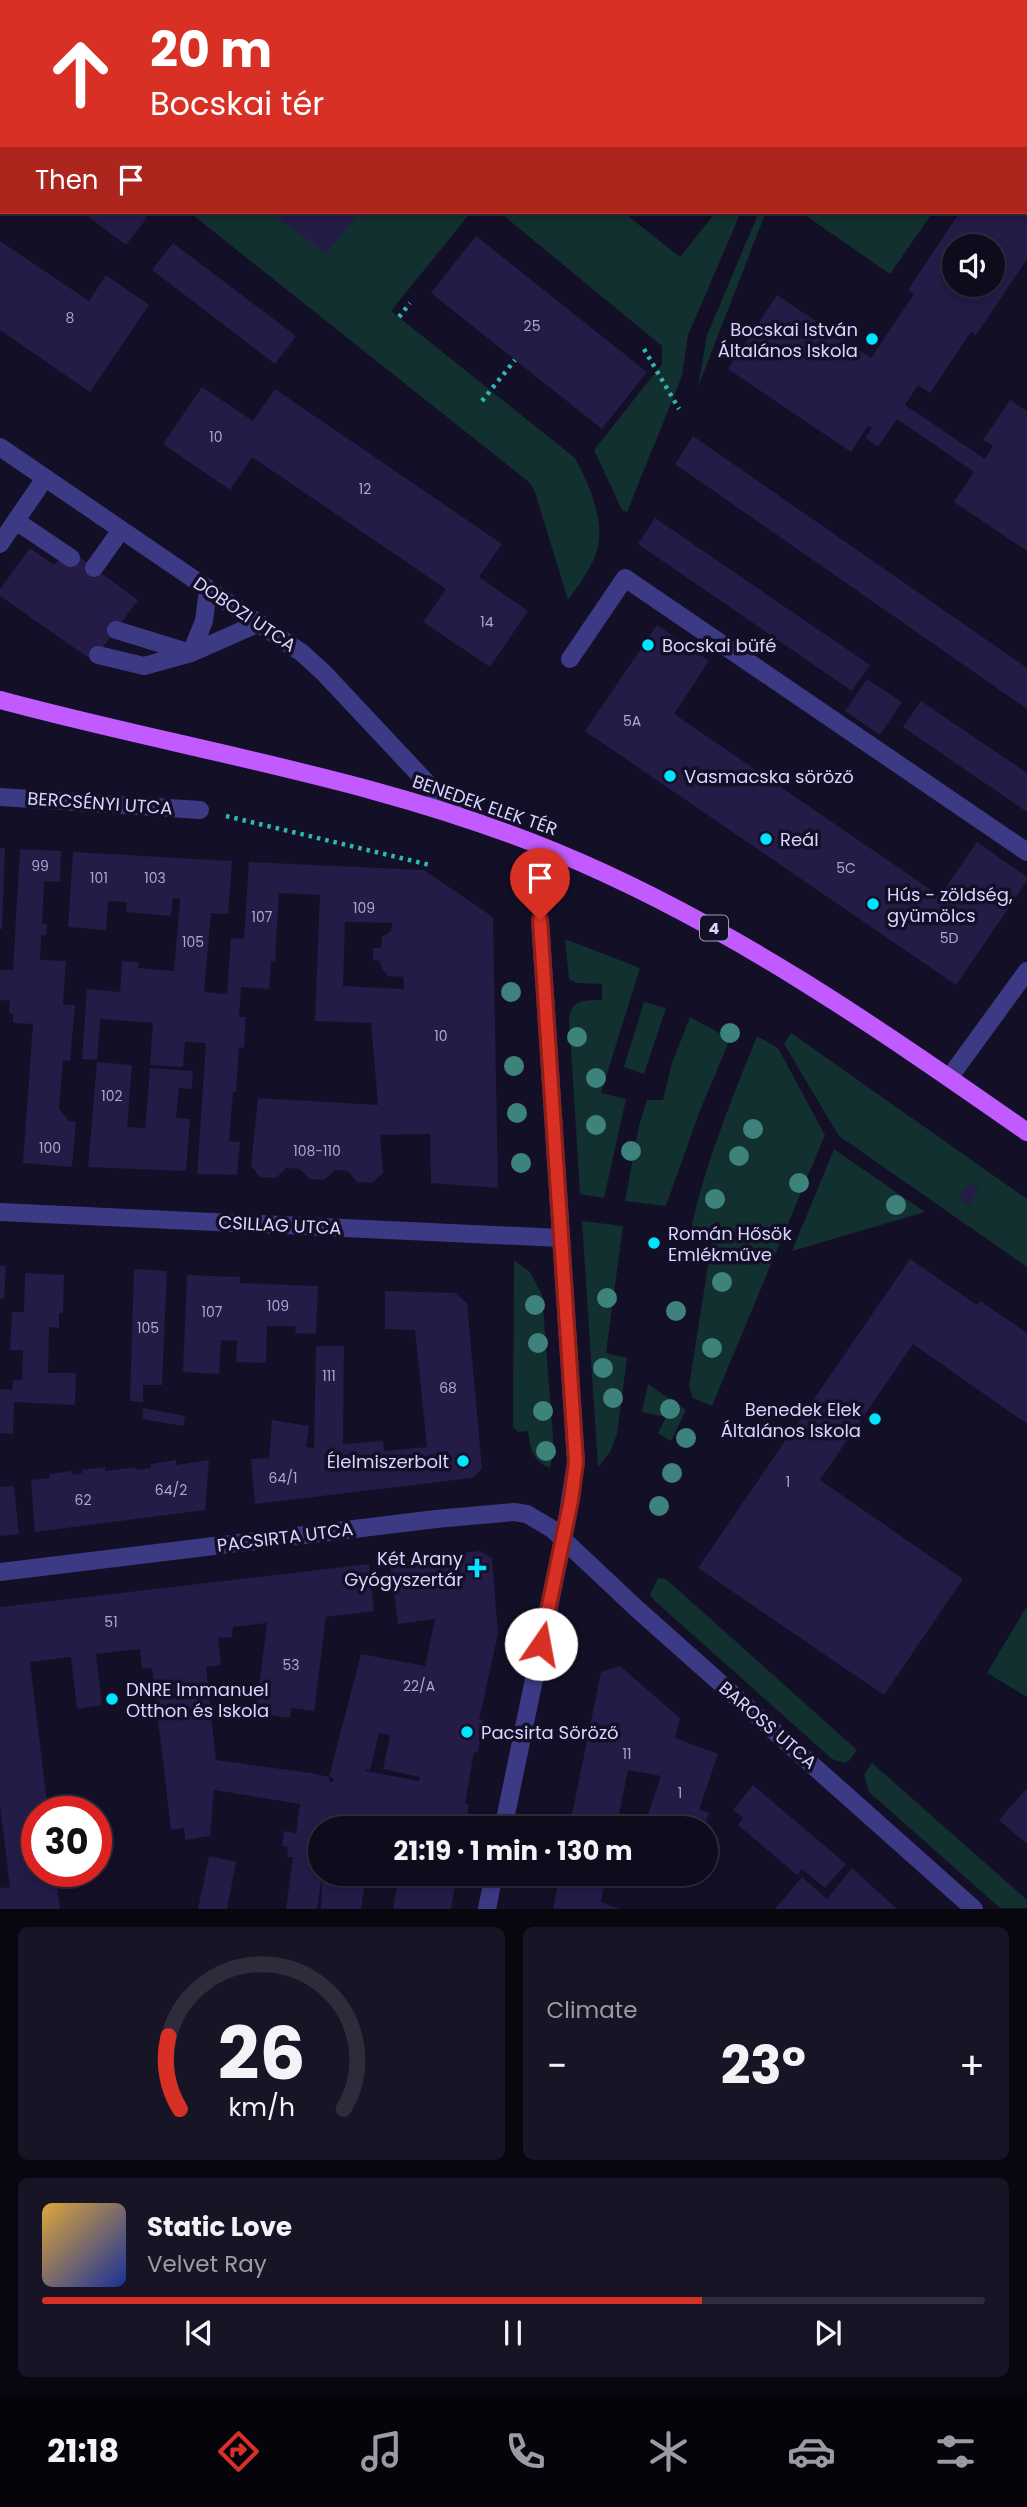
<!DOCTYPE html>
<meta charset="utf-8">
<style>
:root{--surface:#0e0b1c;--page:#171425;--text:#f1f3f6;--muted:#9b9ba3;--line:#2e2b3b;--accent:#d93025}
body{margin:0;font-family:Poppins,sans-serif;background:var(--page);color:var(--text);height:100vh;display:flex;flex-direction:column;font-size:26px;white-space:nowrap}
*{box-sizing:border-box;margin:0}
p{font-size:23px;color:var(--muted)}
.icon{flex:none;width:38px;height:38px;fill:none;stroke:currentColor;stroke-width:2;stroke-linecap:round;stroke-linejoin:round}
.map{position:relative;height:1909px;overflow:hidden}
.panel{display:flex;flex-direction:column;gap:18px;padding:18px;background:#08060f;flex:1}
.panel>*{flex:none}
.banner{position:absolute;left:0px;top:0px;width:1027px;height:214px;box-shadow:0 4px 10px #0003,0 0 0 2px var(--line);background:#d93025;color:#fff;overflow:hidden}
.buttons{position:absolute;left:942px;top:234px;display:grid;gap:14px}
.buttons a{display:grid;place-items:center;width:63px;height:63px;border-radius:50%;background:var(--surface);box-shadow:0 4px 10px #0003,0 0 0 2px var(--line);font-size:35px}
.speed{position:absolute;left:21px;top:1796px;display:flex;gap:14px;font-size:35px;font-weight:700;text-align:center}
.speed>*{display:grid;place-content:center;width:91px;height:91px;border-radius:50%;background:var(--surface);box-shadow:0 4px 10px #0003,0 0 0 2px var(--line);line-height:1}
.speed .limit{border:10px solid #d22;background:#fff;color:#111}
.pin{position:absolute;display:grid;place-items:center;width:60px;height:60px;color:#fff;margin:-72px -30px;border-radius:50% 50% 50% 0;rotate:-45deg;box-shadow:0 0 7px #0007}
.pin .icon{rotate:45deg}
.me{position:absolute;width:77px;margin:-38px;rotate:12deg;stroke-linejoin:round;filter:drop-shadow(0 0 5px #0008)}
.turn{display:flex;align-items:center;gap:24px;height:147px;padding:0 35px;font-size:32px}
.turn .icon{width:91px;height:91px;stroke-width:2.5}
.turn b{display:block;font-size:49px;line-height:60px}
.then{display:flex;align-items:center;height:66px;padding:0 35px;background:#0003;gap:14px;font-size:26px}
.big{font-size:52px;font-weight:700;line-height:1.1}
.panel .card{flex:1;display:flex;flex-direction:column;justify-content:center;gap:10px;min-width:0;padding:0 24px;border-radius:10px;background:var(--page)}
.panel .dial{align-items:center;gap:0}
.dial svg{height:182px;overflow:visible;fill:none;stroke:var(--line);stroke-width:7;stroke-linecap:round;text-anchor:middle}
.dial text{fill:var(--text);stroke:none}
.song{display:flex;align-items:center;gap:21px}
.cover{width:84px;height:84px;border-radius:10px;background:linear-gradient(135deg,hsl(40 70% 55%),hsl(230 70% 35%))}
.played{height:7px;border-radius:4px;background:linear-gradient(90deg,var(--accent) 70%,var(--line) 70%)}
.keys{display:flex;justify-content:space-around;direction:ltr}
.heat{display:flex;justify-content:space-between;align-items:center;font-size:38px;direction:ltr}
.panel .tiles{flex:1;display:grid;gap:18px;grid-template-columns:1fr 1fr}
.card:last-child{grid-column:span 2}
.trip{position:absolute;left:308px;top:1816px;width:410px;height:70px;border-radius:35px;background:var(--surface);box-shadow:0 4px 10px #0003,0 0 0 2px var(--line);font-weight:700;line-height:70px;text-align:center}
.menu{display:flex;height:112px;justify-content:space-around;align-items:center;background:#06040b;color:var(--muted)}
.menu .icon{width:49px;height:49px}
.menu .current{color:var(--accent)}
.menu b{font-size:32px;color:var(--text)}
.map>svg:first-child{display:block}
.green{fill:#12302f}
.building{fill:#241b47;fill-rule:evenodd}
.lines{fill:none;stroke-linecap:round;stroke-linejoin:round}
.path{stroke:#2fb8b0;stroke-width:4.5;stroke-dasharray:3.5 5;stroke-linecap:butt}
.service{stroke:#3d3a85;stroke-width:18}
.minor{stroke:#3d3a85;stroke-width:18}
.primary{stroke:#c25bff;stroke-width:18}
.tree{fill:#3d827b}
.route-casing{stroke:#8d1f18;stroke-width:18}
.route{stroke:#d93025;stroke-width:12}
.poi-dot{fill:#00e5ff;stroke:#130f26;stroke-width:2.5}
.labels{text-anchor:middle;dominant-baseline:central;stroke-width:7;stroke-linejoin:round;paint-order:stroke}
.number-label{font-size:14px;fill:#aca6d1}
.shield{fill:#130f26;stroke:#9e99be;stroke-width:2}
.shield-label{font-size:16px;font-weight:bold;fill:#d9d4ff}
.poi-label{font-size:18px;fill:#d9d4ff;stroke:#130f26;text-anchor:start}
.street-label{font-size:18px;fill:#d9d4ff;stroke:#130f26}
</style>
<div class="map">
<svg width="1027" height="1909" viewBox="0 0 1027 1909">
<rect width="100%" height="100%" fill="#130f26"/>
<!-- green -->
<path class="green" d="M 0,0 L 635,0 L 2,2 L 2,62 Z
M 189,212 L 471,212 L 391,311 L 575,458 C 591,488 610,530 592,563 C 586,576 576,588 568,600 L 535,492 L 530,483 Z
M 501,212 L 623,212 L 680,257 L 716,212 L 741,212 L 688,335 L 682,376 L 627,512 L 622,510 L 594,450 L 662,364 L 662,346 L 504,216 Z
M 759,212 L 766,212 L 698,387 L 707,335 Z
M 807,212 L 933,212 L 890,274 L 805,215 Z
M 565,939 L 640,968 L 601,1093 L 626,1099 L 604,1198 L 580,1194 L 569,1017 C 572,999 587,1000 602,1000 L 602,984 L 577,983 L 569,979 Z
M 644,1002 L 666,1008 L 644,1074 L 624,1067 Z
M 690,1017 L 730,1039 L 699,1113 L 666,1206 L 625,1201 L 639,1126 L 647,1100 L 663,1100 L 672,1063 Z
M 791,1033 L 1027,1199 L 1027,1267 L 839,1136 L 784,1044 Z
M 757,1036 L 778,1048 L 825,1135 L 712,1406 L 693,1398 L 689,1386 L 712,1240 L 690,1234 C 704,1166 731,1101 757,1036 Z
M 834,1149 L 925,1212 L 792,1251 Z
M 582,1221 L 623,1226 L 606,1353 L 627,1358 L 617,1434 L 610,1452 L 598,1467 Z
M 514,1260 L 530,1272 L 542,1295 L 554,1450 L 550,1468 C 533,1462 530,1448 528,1431 L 518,1432 L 513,1427 Z
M 648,1384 L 686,1410 L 671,1441 L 658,1433 L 666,1417 L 642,1412 Z
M 658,1578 L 666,1579 L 857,1750 L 849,1761 L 844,1763 L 832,1759 L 656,1602 L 650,1595 Z
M 1027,1606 L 1027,1697 L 987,1673 Z
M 872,1763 L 1027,1900 L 1027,1908 L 1000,1908 L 869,1792 L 864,1775 Z"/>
<!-- building -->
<path class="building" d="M 82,212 L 140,212 L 147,218 L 126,245 Z
M 272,212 L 359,212 L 326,254 Z
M 960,212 L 1027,212 L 1027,259 L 976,335 L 971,332 L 930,393 L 918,385 L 905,405 L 985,459 L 993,446 L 983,440 L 1010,400 L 1027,411 L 1027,551 L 954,502 L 974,472 L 897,419 L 878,447 L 865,438 L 872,428 L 868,426 L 851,452 L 728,369 L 777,295 L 871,358 L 914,294 L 908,290 ZM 954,247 L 992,247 L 992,285 L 954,285 Z
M 476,236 L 647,372 L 602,429 L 431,293 Z
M 0,241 L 89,301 L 106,275 L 149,305 L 90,392 L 0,330 Z
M 173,243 L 296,336 L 275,364 L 152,270 Z
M 202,387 L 253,421 L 275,389 L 502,544 L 479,577 L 528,611 L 490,667 L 423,622 L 446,589 L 252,457 L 230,490 L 163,444 Z
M 693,436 L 1027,668 L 1027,709 L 675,464 Z
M 655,518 L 870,665 L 852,691 L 638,544 Z
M 30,548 L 54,565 L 57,561 L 79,557 L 138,600 L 93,661 L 0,596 L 0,589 Z
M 657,625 L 709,661 L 674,714 L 940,896 L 977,842 L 1027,877 L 1027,881 L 956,985 L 585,731 Z
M 867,679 L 902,702 L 880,735 L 845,711 Z
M 921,701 L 1027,773 L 1027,812 L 903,727 Z
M 0,848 L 5,848 L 2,929 L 0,929 Z
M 20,849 L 61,851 L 60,882 L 44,881 L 42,924 L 47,924 L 46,935 L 41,936 L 40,960 L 66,961 L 63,1005 L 75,1005 L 70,1061 L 63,1060 L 59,1109 L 69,1121 L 76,1122 L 72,1167 L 23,1163 L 33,1024 L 13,1023 L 13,1014 L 9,1013 L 10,1001 L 0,1000 L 0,970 L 13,970 Z
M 73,852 L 232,861 L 228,914 L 211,913 L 204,992 L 227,994 L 231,938 L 244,939 L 249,862 L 424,870 L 493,917 L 498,1188 L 431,1183 L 430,1134 L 380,1135 L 383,1173 L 372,1183 L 357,1182 L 348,1171 L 335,1170 L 324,1180 L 309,1179 L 300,1169 L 286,1168 L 276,1178 L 260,1177 L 251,1166 L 258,1098 L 378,1105 L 371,1023 L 315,1021 L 320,895 L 279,893 L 275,962 L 271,961 L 269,989 L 241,987 L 239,1017 L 246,1017 L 244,1048 L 239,1047 L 236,1092 L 233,1092 L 229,1141 L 240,1142 L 237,1175 L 197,1174 L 206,1043 L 185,1042 L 183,1067 L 150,1065 L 153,1023 L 100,1019 L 97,1060 L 82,1059 L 87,989 L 120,992 L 122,961 L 139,962 L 138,968 L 174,971 L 180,899 L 173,898 L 171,916 L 126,912 L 127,902 L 108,901 L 106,930 L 68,927 ZM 345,922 L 392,923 L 391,931 L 382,937 L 381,948 L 373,948 L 373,960 L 380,961 L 382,969 L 388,976 L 403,977 L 404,989 L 343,986 Z
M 97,1062 L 132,1065 L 127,1127 L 145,1128 L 150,1068 L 193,1071 L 192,1089 L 179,1088 L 176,1118 L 190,1119 L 186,1171 L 88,1167 Z
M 969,1183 L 979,1190 L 968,1205 L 958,1198 Z
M 910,1259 L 977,1305 L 980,1301 L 1027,1333 L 1027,1424 L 913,1344 L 820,1480 L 963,1579 L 884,1695 L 698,1568 Z
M 0,1265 L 6,1266 L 4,1299 L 0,1299 Z
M 134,1269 L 167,1271 L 162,1385 L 143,1385 L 143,1402 L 130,1401 Z
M 25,1273 L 64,1275 L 63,1313 L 59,1313 L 59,1328 L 49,1327 L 48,1373 L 76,1373 L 75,1405 L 14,1402 L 13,1434 L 0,1433 L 0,1389 L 12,1390 L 13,1380 L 22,1380 L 23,1350 L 10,1350 L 12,1312 L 24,1312 Z
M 187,1275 L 240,1277 L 240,1283 L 318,1286 L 316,1334 L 295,1333 L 296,1326 L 267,1326 L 266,1363 L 236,1362 L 237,1341 L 221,1340 L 219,1374 L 183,1372 Z
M 385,1291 L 455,1293 L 467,1303 L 482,1469 L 472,1478 L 255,1504 L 251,1459 L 269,1458 L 272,1420 L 309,1426 L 306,1447 L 314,1448 L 316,1346 L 344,1346 L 343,1444 L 383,1441 L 384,1451 L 427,1447 L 415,1330 L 385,1329 Z
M 143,1408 L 185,1416 L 183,1426 L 142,1419 Z
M 176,1460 L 176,1465 L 209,1460 L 205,1510 L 35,1532 L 31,1480 L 50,1478 L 49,1474 L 72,1471 L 73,1475 L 82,1473 L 82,1470 L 105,1467 L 105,1471 L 137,1467 L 136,1470 L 151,1468 L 151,1464 Z
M 14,1486 L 19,1534 L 0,1536 L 0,1487 Z
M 480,1551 L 492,1558 L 498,1634 L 479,1720 L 483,1720 L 478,1753 L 474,1752 L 465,1804 L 469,1804 L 465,1829 L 373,1829 L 373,1826 L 364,1824 L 363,1829 L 320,1829 L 322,1874 L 317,1909 L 286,1909 L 293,1857 L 287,1857 L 288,1847 L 282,1846 L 284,1831 L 296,1833 L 300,1804 L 214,1790 L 210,1836 L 185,1840 L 184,1828 L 171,1830 L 152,1668 L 142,1669 L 140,1649 L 96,1654 L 102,1705 L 77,1709 L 71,1657 L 30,1662 L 48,1811 L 37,1811 L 37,1871 L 55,1871 L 60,1909 L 0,1909 L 0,1888 L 10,1887 L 0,1806 L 0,1607 L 369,1564 L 374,1611 L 326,1617 L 314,1711 L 292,1708 L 290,1718 L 269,1715 L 270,1705 L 257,1704 L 267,1623 L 233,1627 L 232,1637 L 218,1638 L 221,1665 L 206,1667 L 216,1760 L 311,1773 L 329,1777 L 329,1782 L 333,1782 L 334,1779 L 329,1777 L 361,1654 L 425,1666 L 435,1619 L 398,1624 L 390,1562 ZM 379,1733 L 390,1735 L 383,1769 L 420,1777 L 419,1781 L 366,1771 L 366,1769 L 370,1770 Z
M 620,1666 L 680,1718 L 675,1738 L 718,1754 L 699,1810 L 709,1813 L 704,1829 L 643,1829 L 661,1776 L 628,1770 L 616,1829 L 569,1829 L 601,1672 Z
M 753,1785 L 846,1864 L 825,1888 L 802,1869 L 797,1875 L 738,1825 L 743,1818 L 733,1810 Z
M 1027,1788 L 1027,1844 L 999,1820 Z
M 209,1856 L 236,1862 L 227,1909 L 198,1909 Z
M 852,1868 L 897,1909 L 775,1909 L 802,1877 L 827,1899 Z
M 322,1874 L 366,1874 L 361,1909 L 321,1909 Z
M 399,1874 L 457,1874 L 451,1909 L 393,1909 Z
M 560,1874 L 607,1874 L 601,1902 L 620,1909 L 553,1909 Z"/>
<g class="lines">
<!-- path -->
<path class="path" d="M 0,2 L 2,0
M 399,317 L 410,303
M 644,349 L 679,409
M 482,401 L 515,360
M 226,816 L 430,865"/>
<!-- service -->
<path class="service" d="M 650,2 L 651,0
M 16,521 L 71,558
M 94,568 L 121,530
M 116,630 L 191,653
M 191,653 L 204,621 L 208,589
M 98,655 L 144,666 L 191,653 L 259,623
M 570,659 L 625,578 L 1027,852"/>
<!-- minor -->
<path class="minor" d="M 0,447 L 302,653 L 323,672 L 459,817
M 0,544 L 45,478
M 0,797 L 200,810
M 949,1078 L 1027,971
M 0,1212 L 560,1238
M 0,1572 L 436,1519 L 514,1512 L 527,1514 L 552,1529 L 636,1608 L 974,1909
M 503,1829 L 567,1520 L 576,1462 L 540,920
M 487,1909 L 494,1874"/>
<!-- primary -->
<path class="primary" d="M 0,700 C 185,750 378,778 556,852 C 726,922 878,1028 1027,1132"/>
</g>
<!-- trees -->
<g class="tree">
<circle cx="511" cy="992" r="10"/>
<circle cx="730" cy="1033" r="10"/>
<circle cx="577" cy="1037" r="10"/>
<circle cx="514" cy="1066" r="10"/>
<circle cx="596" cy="1078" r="10"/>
<circle cx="517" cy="1113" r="10"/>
<circle cx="596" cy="1125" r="10"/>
<circle cx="753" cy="1129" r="10"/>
<circle cx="631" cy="1151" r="10"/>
<circle cx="739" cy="1156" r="10"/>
<circle cx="521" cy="1163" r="10"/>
<circle cx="799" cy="1183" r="10"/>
<circle cx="715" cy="1199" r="10"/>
<circle cx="896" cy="1205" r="10"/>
<circle cx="722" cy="1282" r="10"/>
<circle cx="607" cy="1298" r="10"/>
<circle cx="535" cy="1305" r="10"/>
<circle cx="676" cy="1311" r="10"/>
<circle cx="538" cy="1343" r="10"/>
<circle cx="712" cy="1348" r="10"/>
<circle cx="603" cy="1368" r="10"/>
<circle cx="613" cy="1398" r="10"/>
<circle cx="670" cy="1409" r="10"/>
<circle cx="543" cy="1411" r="10"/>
<circle cx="686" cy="1438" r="10"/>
<circle cx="546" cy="1451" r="10"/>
<circle cx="672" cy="1473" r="10"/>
<circle cx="659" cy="1506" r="10"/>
</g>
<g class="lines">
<!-- route casing -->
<g class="route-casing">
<path id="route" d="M 540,920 L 576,1462 L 571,1500 L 541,1644"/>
</g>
<!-- route -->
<use href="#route" class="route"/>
</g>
<!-- markers -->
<g class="poi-dot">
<circle cx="872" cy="339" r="7"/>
<circle cx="648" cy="645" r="7"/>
<circle cx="670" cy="776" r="7"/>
<circle cx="766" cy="839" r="7"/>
<circle cx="873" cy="904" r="7"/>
<circle cx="654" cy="1243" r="7"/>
<circle cx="875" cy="1419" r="7"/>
<circle cx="463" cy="1461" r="7"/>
<path d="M473.5 1557.5h7v7h7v7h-7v7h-7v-7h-7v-7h7z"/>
<circle cx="112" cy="1699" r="7"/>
<circle cx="467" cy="1732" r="7"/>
</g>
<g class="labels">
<!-- number labels -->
<g class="number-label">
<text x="70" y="318">8</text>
<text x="532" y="326">25</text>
<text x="216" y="437">10</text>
<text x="365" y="489">12</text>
<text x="487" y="622">14</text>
<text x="632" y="721">5A</text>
<text x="40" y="866">99</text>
<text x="846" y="868">5C</text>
<text x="99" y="878">101</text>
<text x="155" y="878">103</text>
<text x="364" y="908">109</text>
<text x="262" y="917">107</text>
<text x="949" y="938">5D</text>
<text x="193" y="942">105</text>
<text x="441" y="1036">10</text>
<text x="112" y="1096">102</text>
<text x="50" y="1148">100</text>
<text x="317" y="1151">108-110</text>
<text x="278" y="1306">109</text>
<text x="212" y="1312">107</text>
<text x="148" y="1328">105</text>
<text x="329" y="1376">111</text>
<text x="448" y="1388">68</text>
<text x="283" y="1478">64/1</text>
<text x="788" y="1482">1</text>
<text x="171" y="1490">64/2</text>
<text x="83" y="1500">62</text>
<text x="111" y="1622">51</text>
<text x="291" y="1665">53</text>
<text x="419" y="1686">22/A</text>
<text x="627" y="1754">11</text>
<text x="680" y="1793">1</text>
</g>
<!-- shield labels -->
<rect class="shield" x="700" y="915.5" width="28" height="25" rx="5"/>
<g class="shield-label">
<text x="714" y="928">4</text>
</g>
<!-- poi labels -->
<g class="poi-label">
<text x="858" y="329" text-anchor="end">Bocskai István<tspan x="858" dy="21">Általános Iskola</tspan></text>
<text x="662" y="645">Bocskai büfé</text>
<text x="684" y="776">Vasmacska söröző</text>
<text x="780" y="839">Reál</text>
<text x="887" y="894">Hús - zöldség,<tspan x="887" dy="21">gyümölcs</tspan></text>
<text x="668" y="1233">Román Hősök<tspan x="668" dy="21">Emlékműve</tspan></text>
<text x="861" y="1409" text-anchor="end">Benedek Elek<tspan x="861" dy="21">Általános Iskola</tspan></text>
<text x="449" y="1461" text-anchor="end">Élelmiszerbolt</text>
<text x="463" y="1558" text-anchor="end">Két Arany<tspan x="463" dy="21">Gyógyszertár</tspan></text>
<text x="126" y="1689">DNRE Immanuel<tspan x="126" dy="21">Otthon és Iskola</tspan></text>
<text x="481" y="1732">Pacsirta Söröző</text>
</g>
<!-- street labels -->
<g class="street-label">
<text transform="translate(245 614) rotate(34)">DOBOZI UTCA</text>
<text transform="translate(100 803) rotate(4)">BERCSÉNYI UTCA</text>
<text transform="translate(485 805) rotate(19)">BENEDEK ELEK TÉR</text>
<text transform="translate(280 1225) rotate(3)">CSILLAG UTCA</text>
<text transform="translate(285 1537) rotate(-7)">PACSIRTA UTCA</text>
<text transform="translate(768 1725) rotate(41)">BAROSS UTCA</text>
</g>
</g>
</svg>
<div class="buttons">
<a><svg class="icon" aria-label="sound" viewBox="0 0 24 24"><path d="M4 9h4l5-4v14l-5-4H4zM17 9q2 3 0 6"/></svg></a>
</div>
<div class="speed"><div class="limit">30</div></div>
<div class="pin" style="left:540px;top:920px;background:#d93025"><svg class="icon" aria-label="arrive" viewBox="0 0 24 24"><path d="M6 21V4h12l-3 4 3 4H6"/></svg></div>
<svg class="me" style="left:541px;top:1644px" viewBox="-20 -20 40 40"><circle r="19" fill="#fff"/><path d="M0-13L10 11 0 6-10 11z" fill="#d93025"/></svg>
<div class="trip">21:19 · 1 min · 130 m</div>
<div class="banner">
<div class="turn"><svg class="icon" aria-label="ahead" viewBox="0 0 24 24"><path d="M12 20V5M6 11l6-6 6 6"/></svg><div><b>20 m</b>Bocskai tér</div></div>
<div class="then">Then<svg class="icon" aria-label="arrive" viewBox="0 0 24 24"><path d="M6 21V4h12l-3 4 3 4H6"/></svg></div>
</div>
</div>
<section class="panel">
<div class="tiles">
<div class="card dial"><svg viewBox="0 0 100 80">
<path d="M14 69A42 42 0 1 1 86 69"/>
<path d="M14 69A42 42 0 0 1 9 37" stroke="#d93025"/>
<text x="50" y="56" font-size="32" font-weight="700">26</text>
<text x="50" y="72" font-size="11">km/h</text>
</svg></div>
<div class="card"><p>Climate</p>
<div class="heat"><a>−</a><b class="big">23°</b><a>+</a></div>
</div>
<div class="card">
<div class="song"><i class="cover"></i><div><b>Static Love</b><p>Velvet Ray</p></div></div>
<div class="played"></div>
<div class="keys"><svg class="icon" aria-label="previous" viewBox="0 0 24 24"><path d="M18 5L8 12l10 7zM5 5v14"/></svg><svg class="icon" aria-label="pause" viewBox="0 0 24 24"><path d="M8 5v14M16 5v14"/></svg><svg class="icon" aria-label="next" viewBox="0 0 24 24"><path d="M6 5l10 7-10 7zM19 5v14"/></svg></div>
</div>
</div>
</section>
<nav class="menu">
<b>21:18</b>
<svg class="icon current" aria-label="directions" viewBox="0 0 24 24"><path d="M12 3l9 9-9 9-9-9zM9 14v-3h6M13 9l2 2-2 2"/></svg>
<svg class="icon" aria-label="music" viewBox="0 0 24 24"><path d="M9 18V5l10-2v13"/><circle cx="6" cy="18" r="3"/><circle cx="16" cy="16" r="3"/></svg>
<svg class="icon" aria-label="phone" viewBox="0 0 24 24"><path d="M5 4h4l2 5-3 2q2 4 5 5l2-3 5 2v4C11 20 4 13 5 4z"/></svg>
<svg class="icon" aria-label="climate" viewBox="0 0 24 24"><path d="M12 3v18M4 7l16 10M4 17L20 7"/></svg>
<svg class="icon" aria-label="car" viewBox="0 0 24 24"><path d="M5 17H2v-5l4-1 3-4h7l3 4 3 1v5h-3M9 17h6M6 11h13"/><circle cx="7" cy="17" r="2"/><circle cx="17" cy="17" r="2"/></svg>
<svg class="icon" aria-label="filters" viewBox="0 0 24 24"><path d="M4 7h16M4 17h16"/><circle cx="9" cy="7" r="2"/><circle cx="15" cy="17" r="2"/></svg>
</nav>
